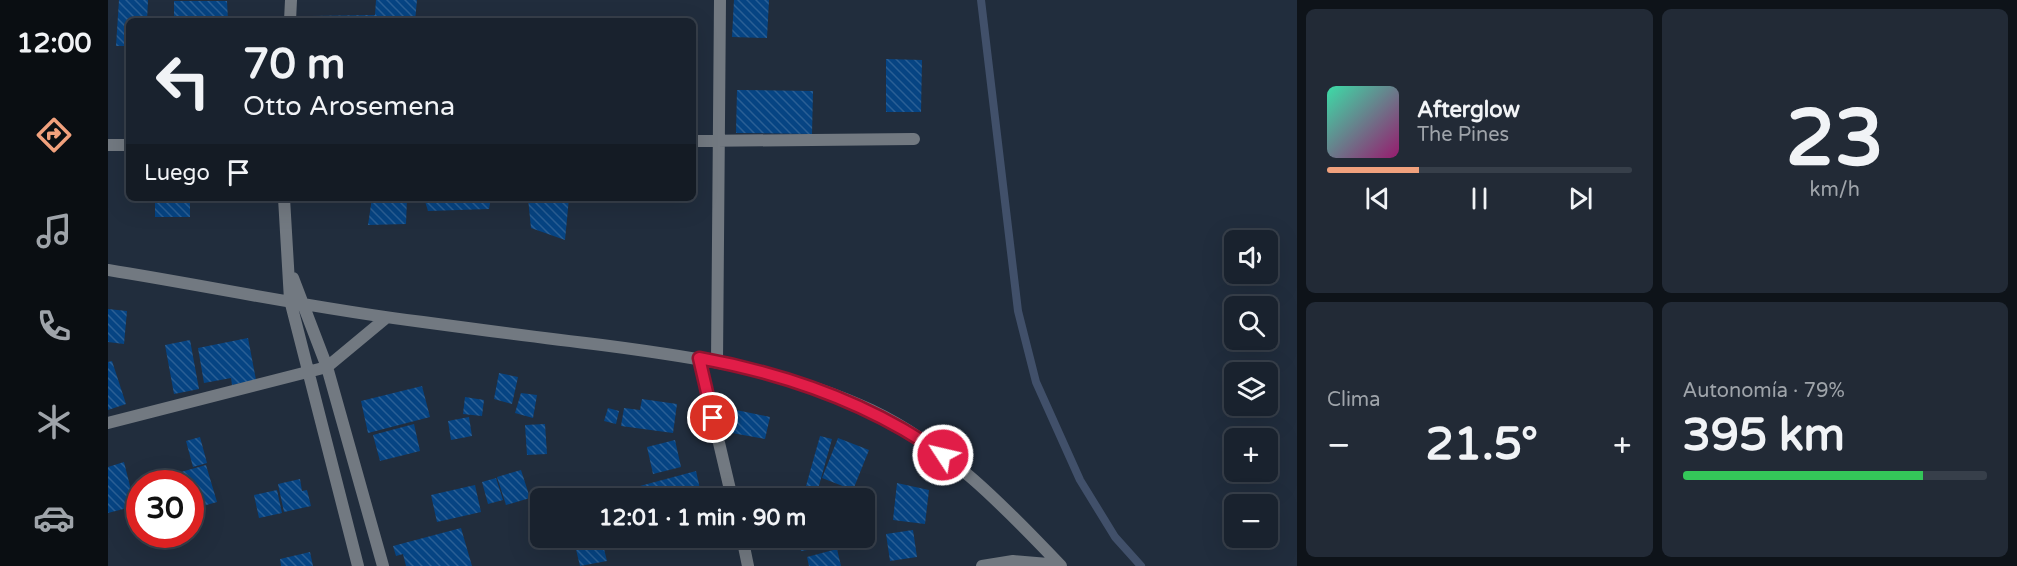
<!DOCTYPE html>
<html lang="es">
<meta charset="utf-8">
<style>
:root{--surface:#19222e;--page:#222a36;--text:#f1f3f6;--muted:#9fa4aa;--line:#373f4a;--accent:#f1a17d}
body{margin:0;font-family:"Varela Round",sans-serif;background:var(--page);color:var(--text);height:100vh;display:flex;flex-direction:column;font-size:22px;white-space:nowrap}
*{box-sizing:border-box;margin:0}
p{font-size:20px;color:var(--muted)}
.icon{flex:none;width:33px;height:33px;fill:none;stroke:currentColor;stroke-width:2;stroke-linecap:round;stroke-linejoin:round}
.map{position:relative;flex:1;overflow:hidden}
.side{display:flex;flex-direction:column;gap:9px;padding:9px;background:#0e1319;width:720px}
.side>*{flex:none}
.top-card{position:absolute;left:18px;top:18px;width:570px;height:183px;border-radius:9px;box-shadow:0 6px 24px #0002,0 0 0 2px var(--line);background:#19222e;color:var(--text);overflow:hidden}
.fabs{position:absolute;left:1116px;top:230px;display:grid;gap:12px}
.fabs a{display:grid;place-items:center;width:54px;height:54px;border-radius:9px;background:var(--surface);box-shadow:0 6px 24px #0002,0 0 0 2px var(--line);font-size:30px}
.speed{position:absolute;left:18px;top:470px;display:flex;gap:12px;font-size:30px;font-weight:700;text-align:center}
.speed>*{display:grid;place-content:center;width:78px;height:78px;border-radius:50%;background:var(--surface);box-shadow:0 6px 24px #0002,0 0 0 2px var(--line);line-height:1}
.speed .limit{border:9px solid #d22;background:#fff;color:#111}
.pin{position:absolute;display:grid;place-items:center;width:51px;height:51px;color:#fff;margin:-26px;border:3px solid #fff;border-radius:50%;box-shadow:0 2px 6px #0007}
.me{position:absolute;width:66px;margin:-33px;rotate:305deg;stroke-linejoin:round;filter:drop-shadow(0 0 4px #0008)}
.turn{display:flex;align-items:center;gap:21px;height:126px;padding:0 18px;font-size:27px}
.turn .icon{width:78px;height:78px;stroke-width:2.5}
.turn b{display:block;font-size:42px;line-height:51px}
.then{display:flex;align-items:center;height:57px;padding:0 18px;background:#0003;gap:12px;font-size:22px}
.big{font-size:45px;font-weight:700;line-height:1.1}
.side .tile{flex:1;display:flex;flex-direction:column;justify-content:center;gap:9px;min-width:0;padding:0 21px;border-radius:9px;background:var(--page)}
.side .dial{align-items:center;gap:0}
.dial b{font-size:78px;line-height:1}
.song{display:flex;align-items:center;gap:18px}
.cover{width:72px;height:72px;border-radius:9px;background:linear-gradient(135deg,hsl(160 70% 55%),hsl(320 70% 35%))}
.played{height:6px;border-radius:3px;background:linear-gradient(90deg,var(--accent) 30%,var(--line) 30%)}
.keys{display:flex;justify-content:space-around;direction:ltr}
.heat{display:flex;justify-content:space-between;align-items:center;font-size:33px;direction:ltr}
.charge{height:9px;border-radius:4px;background:linear-gradient(90deg,#34c759 79%,var(--line) 0)}
.side .tiles{flex:1;display:grid;gap:9px;grid-template-columns:repeat(2,1fr)}
.trip{position:absolute;left:422px;top:488px;width:345px;height:60px;border-radius:9px;background:var(--surface);box-shadow:0 6px 24px #0002,0 0 0 2px var(--line);font-weight:700;line-height:60px;text-align:center}
main{display:flex;flex:1;min-height:0}
.menu{display:flex;flex-direction:column;width:108px;justify-content:space-around;align-items:center;background:#0a0e12;color:var(--muted)}
.menu .icon{width:42px;height:42px}
.menu .current{color:var(--accent)}
.menu b{font-size:27px;color:var(--text)}
.map>svg:first-child{display:block}
.lines{fill:none;stroke-linecap:round;stroke-linejoin:round}
.stream{stroke:#41506a;stroke-width:8}
.building{fill:url(#building-back-hatch)}
.minor{stroke:#727981;stroke-width:12}
.route-casing{stroke:#92132f;stroke-width:15}
.route{stroke:#e11d48;stroke-width:10}
</style>
<main>
<nav class="menu">
<b>12:00</b>
<svg class="icon current" aria-label="directions" viewBox="0 0 24 24"><path d="M12 3l9 9-9 9-9-9zM9 14v-3h6M13 9l2 2-2 2"/></svg>
<svg class="icon" aria-label="music" viewBox="0 0 24 24"><path d="M9 18V5l10-2v13"/><circle cx="6" cy="18" r="3"/><circle cx="16" cy="16" r="3"/></svg>
<svg class="icon" aria-label="phone" viewBox="0 0 24 24"><path d="M5 4h4l2 5-3 2q2 4 5 5l2-3 5 2v4C11 20 4 13 5 4z"/></svg>
<svg class="icon" aria-label="climate" viewBox="0 0 24 24"><path d="M12 3v18M4 7l16 10M4 17L20 7"/></svg>
<svg class="icon" aria-label="car" viewBox="0 0 24 24"><path d="M5 17H2v-5l4-1 3-4h7l3 4 3 1v5h-3M9 17h6M6 11h13"/><circle cx="7" cy="17" r="2"/><circle cx="17" cy="17" r="2"/></svg>
</nav>
<div class="map">
<svg width="1189" height="566" viewBox="0 0 1189 566">
<defs>
<pattern id="building-back-hatch" width="6" height="6" patternUnits="userSpaceOnUse" patternTransform="scale(1.5)"><rect width="6" height="6" fill="#064483"/><path d="M-1 5l2 2M0 0l6 6M5-1l2 2" fill="none" stroke="#2a5f95"/></pattern>
</defs>
<rect width="100%" height="100%" fill="#212d3d"/>
<g class="lines">
<!-- stream -->
<path class="stream" d="M 873,0 L 910,311 L 928,382 L 972,480 L 1007,537 L 1033,566"/>
</g>
<!-- building -->
<path class="building" d="M 11,0 L 40,0 L 39,21 L 21,21 L 21,46 L 8,46 Z
M 268,0 L 309,0 L 307,21 L 204,21 L 204,16 L 267,15 Z
M 626,0 L 661,0 L 659,38 L 624,37 Z
M 66,1 L 119,1 L 120,21 L 66,21 Z
M 778,59 L 814,60 L 813,112 L 778,112 Z
M 629,90 L 705,91 L 704,134 L 628,133 Z
M 47,198 L 82,198 L 82,217 L 47,217 Z
M 264,198 L 299,198 L 298,224 L 260,225 Z
M 316,198 L 383,198 L 381,209 L 320,211 Z
M 420,198 L 461,198 L 457,240 L 423,228 Z
M 0,309 L 19,311 L 16,344 L 0,342 Z
M 140,338 L 148,380 L 124,385 L 123,378 L 96,383 L 90,348 Z
M 82,340 L 91,389 L 66,394 L 57,345 Z
M 4,361 L 18,404 L 0,410 L 0,362 Z
M 391,373 L 410,377 L 404,404 L 386,399 Z
M 314,386 L 322,417 L 260,433 L 253,401 Z
M 413,393 L 429,395 L 425,418 L 407,413 Z
M 357,397 L 376,400 L 374,416 L 355,414 Z
M 534,399 L 569,404 L 565,433 L 513,426 L 516,408 L 532,410 Z
M 500,408 L 511,411 L 508,424 L 496,421 Z
M 628,410 L 662,417 L 657,439 L 624,433 Z
M 361,417 L 364,436 L 343,440 L 340,421 Z
M 306,424 L 312,451 L 272,461 L 265,435 Z
M 437,424 L 439,454 L 419,455 L 417,425 Z
M 712,436 L 724,439 L 710,489 L 698,486 Z
M 92,437 L 99,463 L 85,467 L 78,441 Z
M 730,438 L 761,450 L 745,490 L 714,478 Z
M 567,440 L 573,467 L 545,474 L 539,447 Z
M 16,462 L 27,506 L 0,513 L 0,467 Z
M 98,465 L 109,502 L 84,509 L 82,483 L 77,483 L 73,472 Z
M 413,470 L 422,498 L 398,505 L 389,477 Z
M 588,471 L 594,498 L 519,498 L 517,490 Z
M 388,478 L 395,500 L 380,504 L 374,482 Z
M 192,479 L 194,491 L 199,490 L 203,506 L 176,512 L 170,484 Z
M 789,483 L 821,490 L 817,524 L 785,520 Z
M 367,485 L 373,512 L 329,522 L 323,495 Z
M 718,486 L 744,493 L 743,498 L 715,498 Z
M 169,490 L 174,513 L 151,518 L 146,495 Z
M 701,490 L 702,498 L 638,498 L 638,496 Z
M 353,528 L 364,566 L 298,566 L 295,554 L 288,556 L 285,546 Z
M 805,530 L 809,557 L 782,561 L 778,534 Z
M 465,537 L 493,537 L 499,561 L 472,566 Z
M 529,537 L 546,537 L 547,538 L 530,542 Z
M 691,537 L 723,537 L 725,546 L 693,551 Z
M 729,549 L 733,566 L 701,566 L 699,557 Z
M 202,552 L 205,566 L 173,566 L 172,559 Z"/>
<g class="lines">
<!-- minor -->
<path class="minor" d="M 182,21 L 183,0
M 585,141 L 806,139
M 0,145 L 21,145
M 176,198 L 182,300 L 250,566
M 0,270 C 105,287 209,309 315,322 C 374,330 434,338 494,345 C 586,357 677,370 763,410 C 837,445 897,507 953,566
M 185,278 L 219,367 L 275,566
M 591,358 L 624,498
M 609,361 L 612,0
M 0,423 L 219,367 L 278,318
M 634,537 L 640,566
M 874,566 L 905,561 L 952,565"/>
</g>
<g class="lines">
<!-- route casing -->
<g class="route-casing">
<path id="route" d="M 605,418 L 591,358 C 679,374 762,403 835,455"/>
</g>
<!-- route -->
<use href="#route" class="route"/>
</g>
</svg>
<div class="fabs">
<a><svg class="icon" aria-label="sound" viewBox="0 0 24 24"><path d="M4 9h4l5-4v14l-5-4H4zM17 9q2 3 0 6"/></svg></a>
<a><svg class="icon" aria-label="search" viewBox="0 0 24 24"><circle cx="10" cy="10" r="6"/><path d="M15 15l6 6"/></svg></a>
<a><svg class="icon" aria-label="layers" viewBox="0 0 24 24"><path d="M12 4l9 5-9 5-9-5zM3 14l9 5 9-5"/></svg></a>
<a>+</a>
<a>−</a>
</div>
<div class="speed"><div class="limit">30</div></div>
<div class="pin" style="left:605px;top:418px;background:#d93025"><svg class="icon" aria-label="arrive" viewBox="0 0 24 24"><path d="M6 21V4h12l-3 4 3 4H6"/></svg></div>
<svg class="me" style="left:835px;top:455px" viewBox="-20 -20 40 40"><circle r="17" fill="#e11d48" stroke="#fff" stroke-width="3"/><path d="M0-11L8 9 0 5-8 9z" fill="#fff"/></svg>
<div class="trip">12:01 · 1 min · 90 m</div>
<div class="top-card">
<div class="turn"><svg class="icon" aria-label="left" viewBox="0 0 24 24"><path d="M17 20v-9H6M10 6l-5 5 5 5"/></svg><div><b>70 m</b>Otto Arosemena</div></div>
<div class="then">Luego<svg class="icon" aria-label="arrive" viewBox="0 0 24 24"><path d="M6 21V4h12l-3 4 3 4H6"/></svg></div>
</div>
</div>
<section class="side">
<div class="tiles">
<div class="tile">
<div class="song"><i class="cover"></i><div><b>Afterglow</b><p>The Pines</p></div></div>
<div class="played"></div>
<div class="keys"><svg class="icon" aria-label="previous" viewBox="0 0 24 24"><path d="M18 5L8 12l10 7zM5 5v14"/></svg><svg class="icon" aria-label="pause" viewBox="0 0 24 24"><path d="M8 5v14M16 5v14"/></svg><svg class="icon" aria-label="next" viewBox="0 0 24 24"><path d="M6 5l10 7-10 7zM19 5v14"/></svg></div>
</div>
<div class="tile dial"><b>23</b><p>km/h</p></div>
<div class="tile"><p>Clima</p>
<div class="heat"><a>−</a><b class="big">21.5°</b><a>+</a></div>
</div>
<div class="tile"><p>Autonomía · 79%</p><b class="big">395 km</b><div class="charge"></div></div>
</div>
</section>
</main>
